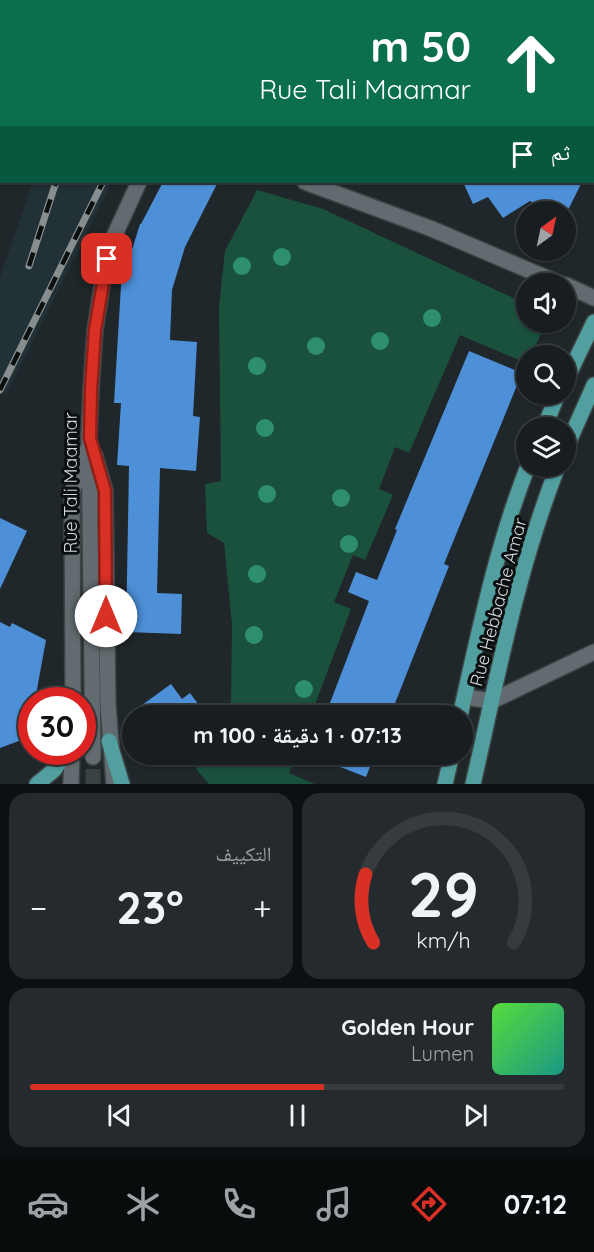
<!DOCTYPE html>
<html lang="ar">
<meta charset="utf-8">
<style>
:root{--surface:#171d20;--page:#242a2d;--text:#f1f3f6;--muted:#9ea2a5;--line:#363b3e;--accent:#d93025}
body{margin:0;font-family:Quicksand,"Noto Naskh Arabic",sans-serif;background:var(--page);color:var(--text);direction:rtl;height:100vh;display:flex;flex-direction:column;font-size:22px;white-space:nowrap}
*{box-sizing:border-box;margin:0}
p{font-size:20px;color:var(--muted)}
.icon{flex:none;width:33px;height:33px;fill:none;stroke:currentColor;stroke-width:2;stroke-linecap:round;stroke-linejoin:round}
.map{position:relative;height:784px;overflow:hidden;direction:ltr}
.drawer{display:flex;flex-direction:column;gap:9px;padding:9px;background:#0d1012;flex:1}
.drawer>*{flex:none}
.guide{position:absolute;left:0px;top:0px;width:594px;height:183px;box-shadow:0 2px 4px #0004,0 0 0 2px var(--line);direction:rtl;background:#0b6e4f;color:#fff;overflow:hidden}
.needle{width:39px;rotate:33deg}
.tools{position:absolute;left:516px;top:201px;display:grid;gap:12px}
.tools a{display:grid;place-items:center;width:60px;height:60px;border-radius:50%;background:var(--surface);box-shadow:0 2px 4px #0004,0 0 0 2px var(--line);font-size:30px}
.speed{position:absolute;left:18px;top:687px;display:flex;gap:12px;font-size:30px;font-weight:700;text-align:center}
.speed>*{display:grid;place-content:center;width:78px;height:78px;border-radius:50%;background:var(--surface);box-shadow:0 2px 4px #0004,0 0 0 2px var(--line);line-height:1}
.speed .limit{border:9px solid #d22;background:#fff;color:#111}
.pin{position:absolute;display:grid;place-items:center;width:51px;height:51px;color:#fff;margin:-26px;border-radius:12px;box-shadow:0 3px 9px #0006}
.me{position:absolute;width:66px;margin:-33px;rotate:0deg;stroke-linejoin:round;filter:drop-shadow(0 0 4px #0008)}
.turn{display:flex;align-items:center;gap:21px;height:126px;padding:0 24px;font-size:27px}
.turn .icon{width:78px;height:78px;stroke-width:2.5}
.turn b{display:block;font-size:42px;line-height:51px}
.then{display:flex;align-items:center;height:57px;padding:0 24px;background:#0003;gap:12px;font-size:22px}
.big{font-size:45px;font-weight:800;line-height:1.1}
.drawer .tile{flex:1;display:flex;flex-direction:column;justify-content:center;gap:9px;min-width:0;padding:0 21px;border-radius:18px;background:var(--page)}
.drawer .dial{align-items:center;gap:0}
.dial svg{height:156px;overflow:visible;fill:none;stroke:var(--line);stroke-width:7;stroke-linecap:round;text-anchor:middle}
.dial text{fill:var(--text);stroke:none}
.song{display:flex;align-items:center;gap:18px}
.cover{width:72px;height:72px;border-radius:9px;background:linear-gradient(135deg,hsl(110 70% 55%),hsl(170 70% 35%))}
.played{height:6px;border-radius:3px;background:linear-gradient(90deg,var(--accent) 55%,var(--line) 55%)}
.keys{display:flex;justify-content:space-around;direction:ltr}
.heat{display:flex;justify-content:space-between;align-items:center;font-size:33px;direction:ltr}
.drawer .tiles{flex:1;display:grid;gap:9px;grid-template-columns:1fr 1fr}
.tile:last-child{grid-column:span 2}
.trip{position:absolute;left:122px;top:705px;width:351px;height:60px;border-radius:30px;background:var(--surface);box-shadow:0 2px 4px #0004,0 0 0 2px var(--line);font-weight:800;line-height:60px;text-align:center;direction:rtl}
.tabs{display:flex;height:96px;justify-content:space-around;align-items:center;background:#090c0d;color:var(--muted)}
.tabs .icon{width:42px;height:42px}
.tabs .active{color:var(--accent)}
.tabs b{font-size:27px;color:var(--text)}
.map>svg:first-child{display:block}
.built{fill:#223136}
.green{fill:#1a513c}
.building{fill:#4d90d8}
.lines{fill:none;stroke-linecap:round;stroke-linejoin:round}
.minor-tunnel{stroke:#3a4245;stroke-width:15;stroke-dasharray:15 8;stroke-linecap:butt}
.minor-casing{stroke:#3d4446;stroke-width:18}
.major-casing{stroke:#3d4446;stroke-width:18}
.minor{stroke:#626b6f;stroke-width:15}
.major{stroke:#519f9f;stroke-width:15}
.rail-casing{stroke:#878e90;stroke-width:7}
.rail{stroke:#0b0f10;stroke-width:4.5;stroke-dasharray:14;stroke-linecap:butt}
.tree{fill:#2e8f70}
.route-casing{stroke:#8d1f18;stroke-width:15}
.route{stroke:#d93025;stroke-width:10}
.labels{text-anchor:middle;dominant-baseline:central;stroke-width:6;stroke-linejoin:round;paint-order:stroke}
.street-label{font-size:18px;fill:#d4d9db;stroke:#0b0f10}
</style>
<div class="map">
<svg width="594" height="784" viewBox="0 0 594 784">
<rect width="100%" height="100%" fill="#1f272a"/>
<!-- built -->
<path class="built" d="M 33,182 L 112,182 L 7,393 L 0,389 L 0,277 Z"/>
<!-- green -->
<path class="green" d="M 257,190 L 323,209 L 526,304 L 526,322 L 546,323 L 531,355 L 526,356 L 526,363 L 460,335 L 409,453 L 395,447 L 379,489 L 393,495 L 365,560 L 353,555 L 334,602 L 351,609 L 311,715 L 227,715 L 231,701 L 232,625 L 224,543 L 207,533 L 205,484 L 221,481 L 219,307 L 225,251 Z
M 210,754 L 296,755 L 289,773 L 315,784 L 209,784 L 196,769 Z"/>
<!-- building -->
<path class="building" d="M 163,182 L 218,182 L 185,247 L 172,290 L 170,340 L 197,342 L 193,416 L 200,417 L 196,471 L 160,468 L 157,593 L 182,594 L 181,634 L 126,632 L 129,466 L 117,465 L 121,403 L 114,403 L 121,285 L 140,224 L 141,224 Z
M 463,182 L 582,182 L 567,212 L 551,212 L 530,201 L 503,218 L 488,197 L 473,204 Z
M 469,351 L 522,373 L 444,564 L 449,566 L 390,716 L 325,716 L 369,601 L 348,592 L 356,572 L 377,580 L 397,530 L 395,529 Z
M 0,518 L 27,531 L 0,589 Z
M 0,622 L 10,627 L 12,623 L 46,640 L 35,700 L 32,700 L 32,718 L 27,738 L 0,748 Z
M 171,684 L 182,699 L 190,693 L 207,716 L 127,716 Z
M 313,754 L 375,754 L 366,777 L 312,756 Z"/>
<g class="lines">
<!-- minor-tunnel -->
<path class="minor-tunnel" d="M 93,784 L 93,757"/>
<!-- minor casing -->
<g class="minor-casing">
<path id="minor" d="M 228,2 L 228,0
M 305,182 L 432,229 L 561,284
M 566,285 L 594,298
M 95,456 L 105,491 L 108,705 L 114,784
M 465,697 L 492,701 L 594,652
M 73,700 L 72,493 L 85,452
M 93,757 L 89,437 L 91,389 L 95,330 L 104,273 L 110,245 L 139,182
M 71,784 L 72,752"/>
</g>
<!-- major casing -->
<g class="major-casing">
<path id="major" d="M 566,380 L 594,322
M 544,428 L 558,394
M 566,448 L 594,385
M 460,716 C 479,632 496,547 528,466
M 109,741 L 122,784
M 37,784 L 54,770 L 66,752
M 445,784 L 452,754
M 473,784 C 498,675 517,571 558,466"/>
</g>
<!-- minor -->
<use href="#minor" class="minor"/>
<!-- major -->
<use href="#major" class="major"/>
<!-- rail casing -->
<g class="rail-casing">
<path id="rail" d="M 112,2 L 113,0
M 192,2 L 192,0
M 29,266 L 56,182
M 0,390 L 103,182"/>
</g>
<!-- rail -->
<use href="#rail" class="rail"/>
</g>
<!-- trees -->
<g class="tree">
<circle cx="282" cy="257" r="9"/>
<circle cx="242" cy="266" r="9"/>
<circle cx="432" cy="318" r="9"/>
<circle cx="380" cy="341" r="9"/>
<circle cx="316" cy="346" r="9"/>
<circle cx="257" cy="366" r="9"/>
<circle cx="265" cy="428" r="9"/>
<circle cx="267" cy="494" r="9"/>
<circle cx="341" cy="498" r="9"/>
<circle cx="349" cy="544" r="9"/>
<circle cx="257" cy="574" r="9"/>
<circle cx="254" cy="635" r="9"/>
<circle cx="304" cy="689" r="9"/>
</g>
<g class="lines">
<!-- route casing -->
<g class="route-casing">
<path id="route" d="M 106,616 L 105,491 L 90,438 L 91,389 L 95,330 L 107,259"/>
</g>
<!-- route -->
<use href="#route" class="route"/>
</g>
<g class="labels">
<!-- street labels -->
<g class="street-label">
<text transform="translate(70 483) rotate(-90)">Rue Tali Maamar</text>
<text transform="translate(498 602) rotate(-75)">Rue Hebbache Amar</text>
</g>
</g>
</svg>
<div class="tools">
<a><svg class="needle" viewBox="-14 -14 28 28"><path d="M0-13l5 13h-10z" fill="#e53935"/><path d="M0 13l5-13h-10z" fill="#9ea2a5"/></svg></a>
<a><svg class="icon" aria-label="sound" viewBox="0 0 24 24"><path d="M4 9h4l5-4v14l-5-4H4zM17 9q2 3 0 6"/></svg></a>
<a><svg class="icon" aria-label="search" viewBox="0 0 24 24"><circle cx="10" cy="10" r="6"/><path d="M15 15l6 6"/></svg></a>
<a><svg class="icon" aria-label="layers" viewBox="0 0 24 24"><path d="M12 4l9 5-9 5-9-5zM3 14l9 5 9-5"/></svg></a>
</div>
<div class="speed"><div class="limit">30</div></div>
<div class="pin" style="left:107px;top:259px;background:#d93025"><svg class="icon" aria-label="arrive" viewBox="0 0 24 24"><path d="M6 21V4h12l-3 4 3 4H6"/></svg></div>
<svg class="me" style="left:106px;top:616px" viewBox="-20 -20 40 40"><circle r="19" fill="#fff"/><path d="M0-13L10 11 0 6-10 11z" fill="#d93025"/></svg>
<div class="trip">07:13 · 1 دقيقة · 100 m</div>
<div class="guide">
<div class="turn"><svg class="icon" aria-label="ahead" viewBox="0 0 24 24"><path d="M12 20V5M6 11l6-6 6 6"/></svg><div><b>50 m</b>Rue Tali Maamar</div></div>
<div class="then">ثم<svg class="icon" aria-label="arrive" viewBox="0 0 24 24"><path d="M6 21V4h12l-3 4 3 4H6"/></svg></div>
</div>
</div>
<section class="drawer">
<div class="tiles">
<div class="tile dial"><svg viewBox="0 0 100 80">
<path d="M14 69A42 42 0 1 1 86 69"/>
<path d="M14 69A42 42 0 0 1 10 34" stroke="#d93025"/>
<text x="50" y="56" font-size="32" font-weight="700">29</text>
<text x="50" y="72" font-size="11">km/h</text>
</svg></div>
<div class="tile"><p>التكييف</p>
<div class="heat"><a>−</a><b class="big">23°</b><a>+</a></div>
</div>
<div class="tile">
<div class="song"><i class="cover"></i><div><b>Golden Hour</b><p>Lumen</p></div></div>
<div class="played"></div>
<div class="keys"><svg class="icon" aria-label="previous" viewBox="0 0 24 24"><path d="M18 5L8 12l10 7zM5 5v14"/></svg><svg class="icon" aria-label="pause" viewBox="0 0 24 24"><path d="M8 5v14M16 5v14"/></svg><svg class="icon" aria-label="next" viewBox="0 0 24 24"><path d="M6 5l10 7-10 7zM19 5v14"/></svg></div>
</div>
</div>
</section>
<nav class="tabs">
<b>07:12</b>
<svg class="icon active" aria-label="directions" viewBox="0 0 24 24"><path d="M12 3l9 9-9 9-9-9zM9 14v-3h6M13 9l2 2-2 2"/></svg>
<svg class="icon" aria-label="music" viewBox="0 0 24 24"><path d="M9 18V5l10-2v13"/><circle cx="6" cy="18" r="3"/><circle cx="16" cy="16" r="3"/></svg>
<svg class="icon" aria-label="phone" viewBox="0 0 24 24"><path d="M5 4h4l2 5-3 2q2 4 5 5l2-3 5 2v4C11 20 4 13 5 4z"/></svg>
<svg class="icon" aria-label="climate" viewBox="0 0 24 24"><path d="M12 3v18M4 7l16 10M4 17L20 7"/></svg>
<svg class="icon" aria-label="car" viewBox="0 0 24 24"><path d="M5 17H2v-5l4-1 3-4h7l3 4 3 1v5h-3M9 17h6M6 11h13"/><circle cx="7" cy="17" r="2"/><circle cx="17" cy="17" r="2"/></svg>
</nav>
